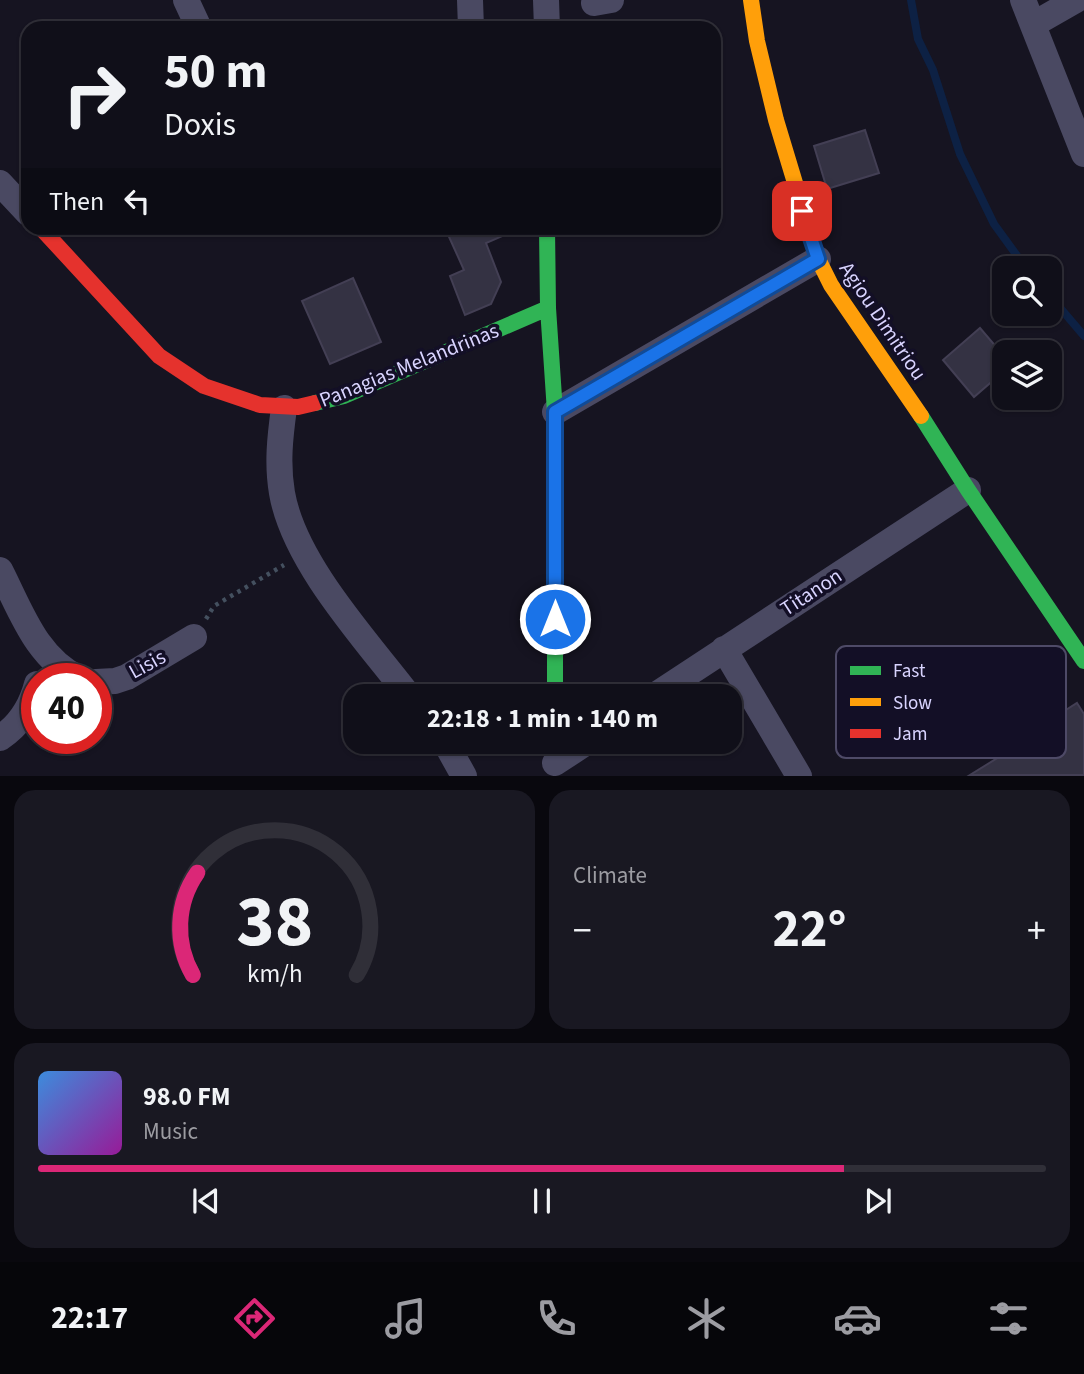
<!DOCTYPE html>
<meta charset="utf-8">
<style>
:root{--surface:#100f19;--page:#191822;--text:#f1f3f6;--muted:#9c9ca2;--line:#302f38;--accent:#db2777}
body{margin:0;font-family:"Source Sans 3",sans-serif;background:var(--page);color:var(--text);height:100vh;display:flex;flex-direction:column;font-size:26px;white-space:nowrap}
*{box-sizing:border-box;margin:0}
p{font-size:23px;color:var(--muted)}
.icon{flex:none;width:38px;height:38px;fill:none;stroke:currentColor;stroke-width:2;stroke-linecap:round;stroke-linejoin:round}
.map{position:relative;height:776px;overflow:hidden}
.panel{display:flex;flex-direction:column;gap:14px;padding:14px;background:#09080e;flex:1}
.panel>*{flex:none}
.banner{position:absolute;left:21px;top:21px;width:700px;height:214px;border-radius:21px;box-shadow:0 2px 5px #0004,0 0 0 2px var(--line);background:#100f19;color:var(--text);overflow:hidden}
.controls{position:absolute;left:992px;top:256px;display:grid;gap:14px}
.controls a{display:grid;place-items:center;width:70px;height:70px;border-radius:14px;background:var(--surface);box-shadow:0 2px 5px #0004,0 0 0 2px var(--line);font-size:35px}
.speed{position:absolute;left:21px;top:663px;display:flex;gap:14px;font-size:35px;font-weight:700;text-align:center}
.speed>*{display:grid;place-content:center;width:91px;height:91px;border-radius:50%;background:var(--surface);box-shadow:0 2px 5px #0004,0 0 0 2px var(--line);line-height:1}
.speed .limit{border:10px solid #d22;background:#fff;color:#111}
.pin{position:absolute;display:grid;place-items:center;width:60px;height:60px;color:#fff;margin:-30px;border-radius:14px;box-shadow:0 4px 10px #0006}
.me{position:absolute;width:77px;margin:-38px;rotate:0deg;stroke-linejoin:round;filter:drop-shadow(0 0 5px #0008)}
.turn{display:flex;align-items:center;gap:24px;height:147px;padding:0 28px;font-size:32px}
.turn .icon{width:91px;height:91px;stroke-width:2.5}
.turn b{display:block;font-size:49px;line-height:60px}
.then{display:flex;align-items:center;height:66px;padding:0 28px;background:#0003;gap:14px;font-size:26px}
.big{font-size:52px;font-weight:700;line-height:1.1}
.panel .tile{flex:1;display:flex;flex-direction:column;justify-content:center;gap:10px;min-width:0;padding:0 24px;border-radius:21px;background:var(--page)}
.panel .dial{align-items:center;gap:0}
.dial svg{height:182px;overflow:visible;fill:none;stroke:var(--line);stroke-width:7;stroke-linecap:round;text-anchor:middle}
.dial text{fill:var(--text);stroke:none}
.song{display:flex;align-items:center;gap:21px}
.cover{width:84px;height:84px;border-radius:10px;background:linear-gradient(135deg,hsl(210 70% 55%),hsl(300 70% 35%))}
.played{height:7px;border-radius:4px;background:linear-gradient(90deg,var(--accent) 80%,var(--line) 80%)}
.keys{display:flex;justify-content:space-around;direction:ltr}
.heat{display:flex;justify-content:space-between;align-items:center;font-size:38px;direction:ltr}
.panel .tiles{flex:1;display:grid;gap:14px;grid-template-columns:1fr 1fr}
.tile:last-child{grid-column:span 2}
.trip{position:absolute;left:343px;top:684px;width:399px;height:70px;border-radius:21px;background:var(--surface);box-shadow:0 2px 5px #0004,0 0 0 2px var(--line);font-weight:700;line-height:70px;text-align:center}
.tab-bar{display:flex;height:112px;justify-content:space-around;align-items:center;background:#06060a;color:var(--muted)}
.tab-bar .icon{width:49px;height:49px}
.tab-bar .on{color:var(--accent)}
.tab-bar b{font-size:32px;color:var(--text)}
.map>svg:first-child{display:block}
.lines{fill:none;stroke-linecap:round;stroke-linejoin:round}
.stream{stroke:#0d2144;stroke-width:8}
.building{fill:#343243;stroke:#433f54;stroke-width:2}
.path{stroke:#44505f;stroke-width:4.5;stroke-dasharray:3.5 5;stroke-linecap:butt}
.street{stroke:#4a4962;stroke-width:26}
.fast{stroke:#30b455;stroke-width:16}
.slow{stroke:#ff9f0a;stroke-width:16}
.jam{stroke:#e5322d;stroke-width:16}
.route-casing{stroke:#114b97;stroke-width:18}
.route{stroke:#1a73e8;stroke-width:12}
.labels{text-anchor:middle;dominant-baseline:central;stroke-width:7;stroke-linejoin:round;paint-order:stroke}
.street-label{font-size:21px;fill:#d9d4ff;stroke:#130f26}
.key{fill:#130f26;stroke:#4e4a67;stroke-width:2}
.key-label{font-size:19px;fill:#d9d4ff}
</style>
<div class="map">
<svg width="1084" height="776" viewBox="0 0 1084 776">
<rect width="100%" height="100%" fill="#161421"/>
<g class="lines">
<!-- stream -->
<path class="stream" d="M 911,0 L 918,39 L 933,70 L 960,154 L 994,224 L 1026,268
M 1050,296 L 1084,336"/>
</g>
<!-- building -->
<path class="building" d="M 865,130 L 879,173 L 827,189 L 814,146 Z
M 445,228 L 521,228 L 486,243 L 501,282 L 491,304 L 465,315 L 450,276 L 464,270 Z
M 353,278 L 381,342 L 330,364 L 302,301 Z
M 980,328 L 1004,356 L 1004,371 L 974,397 L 943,360 Z
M 1077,703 L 1084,714 L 1084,775 L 970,775 L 1049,726 L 1047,722 Z"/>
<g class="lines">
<!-- path -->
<path class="path" d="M 206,619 L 214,606 L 284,565"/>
<!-- street -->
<path class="street" d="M 186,0 L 199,28
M 470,0 L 471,28
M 546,0 L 547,28
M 1023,0 L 1084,154
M 594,3 L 611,0
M 1034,24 L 1076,0
M 0,183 L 28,213
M 284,408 C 280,437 277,464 282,493 C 294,563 367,641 409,696
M 555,412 L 818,259
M 0,570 C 21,611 36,658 80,679
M 724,649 L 799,776
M 96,682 L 115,681 L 127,677 L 194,637
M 654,696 L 968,490
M 0,738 C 20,725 31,707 37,684
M 445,742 L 464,776
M 555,763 L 587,742"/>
<!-- fast -->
<path class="fast" d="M 547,228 L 548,308 L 555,412 L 555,696
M 315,403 L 344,396 L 548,308
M 921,416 L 968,490 L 1084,661"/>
<!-- slow -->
<path class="slow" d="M 751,0 L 757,41 L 776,120 L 818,259 L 831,285 L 921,416"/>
<!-- jam -->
<path class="jam" d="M 41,228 L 159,356 L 204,386 L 260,405 L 298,407 L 315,403"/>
</g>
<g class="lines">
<!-- route casing -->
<g class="route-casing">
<path id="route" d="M 555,619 L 555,412 L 818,259 L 802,211"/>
</g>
<!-- route -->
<use href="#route" class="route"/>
</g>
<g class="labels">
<!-- street labels -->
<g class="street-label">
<text transform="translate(883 321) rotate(56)">Agiou Dimitriou</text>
<text transform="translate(409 365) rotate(-22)">Panagias Melandrinas</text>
<text transform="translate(811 592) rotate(-33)">Titanon</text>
<text transform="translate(147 664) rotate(-29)">Lisis</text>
</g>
</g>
<!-- legend -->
<rect x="836" y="646" width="230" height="112" rx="10" class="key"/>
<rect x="850" y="666" width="31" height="9" fill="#30b455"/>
<rect x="850" y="698" width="31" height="8" fill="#ff9f0a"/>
<rect x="850" y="729" width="31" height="9" fill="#e5322d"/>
<g class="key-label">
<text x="893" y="677">Fast</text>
<text x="893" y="709">Slow</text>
<text x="893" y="740">Jam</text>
</g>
</svg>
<div class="controls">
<a><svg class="icon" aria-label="search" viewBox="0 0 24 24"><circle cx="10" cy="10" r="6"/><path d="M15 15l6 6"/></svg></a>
<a><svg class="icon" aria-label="layers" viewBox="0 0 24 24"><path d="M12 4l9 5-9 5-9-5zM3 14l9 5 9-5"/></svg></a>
</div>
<div class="speed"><div class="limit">40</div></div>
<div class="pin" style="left:802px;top:211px;background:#d93025"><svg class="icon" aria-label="arrive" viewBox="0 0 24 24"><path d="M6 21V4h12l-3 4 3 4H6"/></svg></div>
<svg class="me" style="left:555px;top:619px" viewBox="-20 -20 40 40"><circle r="17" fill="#1a73e8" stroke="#fff" stroke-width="3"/><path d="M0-11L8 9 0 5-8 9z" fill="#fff"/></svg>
<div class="trip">22:18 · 1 min · 140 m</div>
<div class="banner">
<div class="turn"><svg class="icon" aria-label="right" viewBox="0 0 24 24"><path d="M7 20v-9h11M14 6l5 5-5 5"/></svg><div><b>50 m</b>Doxis</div></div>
<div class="then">Then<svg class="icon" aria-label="left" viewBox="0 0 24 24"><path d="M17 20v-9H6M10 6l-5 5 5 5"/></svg></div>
</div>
</div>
<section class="panel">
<div class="tiles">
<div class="tile dial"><svg viewBox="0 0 100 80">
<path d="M14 69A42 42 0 1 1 86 69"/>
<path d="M14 69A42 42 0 0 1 16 24" stroke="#db2777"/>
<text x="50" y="56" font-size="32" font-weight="700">38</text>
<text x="50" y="72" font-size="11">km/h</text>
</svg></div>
<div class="tile"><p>Climate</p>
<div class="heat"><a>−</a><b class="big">22°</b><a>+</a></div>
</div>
<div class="tile">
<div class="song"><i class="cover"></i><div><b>98.0 FM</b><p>Music</p></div></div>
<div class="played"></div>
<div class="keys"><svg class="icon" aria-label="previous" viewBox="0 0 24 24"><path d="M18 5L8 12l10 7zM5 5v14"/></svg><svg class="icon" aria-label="pause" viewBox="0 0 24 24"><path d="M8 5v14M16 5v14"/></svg><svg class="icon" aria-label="next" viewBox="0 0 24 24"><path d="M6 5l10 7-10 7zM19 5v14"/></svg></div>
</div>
</div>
</section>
<nav class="tab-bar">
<b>22:17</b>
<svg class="icon on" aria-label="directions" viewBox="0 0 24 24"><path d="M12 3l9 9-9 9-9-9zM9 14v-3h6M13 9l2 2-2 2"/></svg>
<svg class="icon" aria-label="music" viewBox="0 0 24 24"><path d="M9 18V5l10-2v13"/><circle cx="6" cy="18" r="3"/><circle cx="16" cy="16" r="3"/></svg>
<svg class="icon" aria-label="phone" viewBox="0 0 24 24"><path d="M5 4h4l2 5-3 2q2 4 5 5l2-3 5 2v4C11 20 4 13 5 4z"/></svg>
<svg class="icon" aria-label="climate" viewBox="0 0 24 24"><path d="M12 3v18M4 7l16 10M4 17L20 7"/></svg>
<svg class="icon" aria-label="car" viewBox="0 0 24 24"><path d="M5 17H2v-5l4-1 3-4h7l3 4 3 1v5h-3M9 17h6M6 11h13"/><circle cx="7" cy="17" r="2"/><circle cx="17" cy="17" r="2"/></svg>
<svg class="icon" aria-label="filters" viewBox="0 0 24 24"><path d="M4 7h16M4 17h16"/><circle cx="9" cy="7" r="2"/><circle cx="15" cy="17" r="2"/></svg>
</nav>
